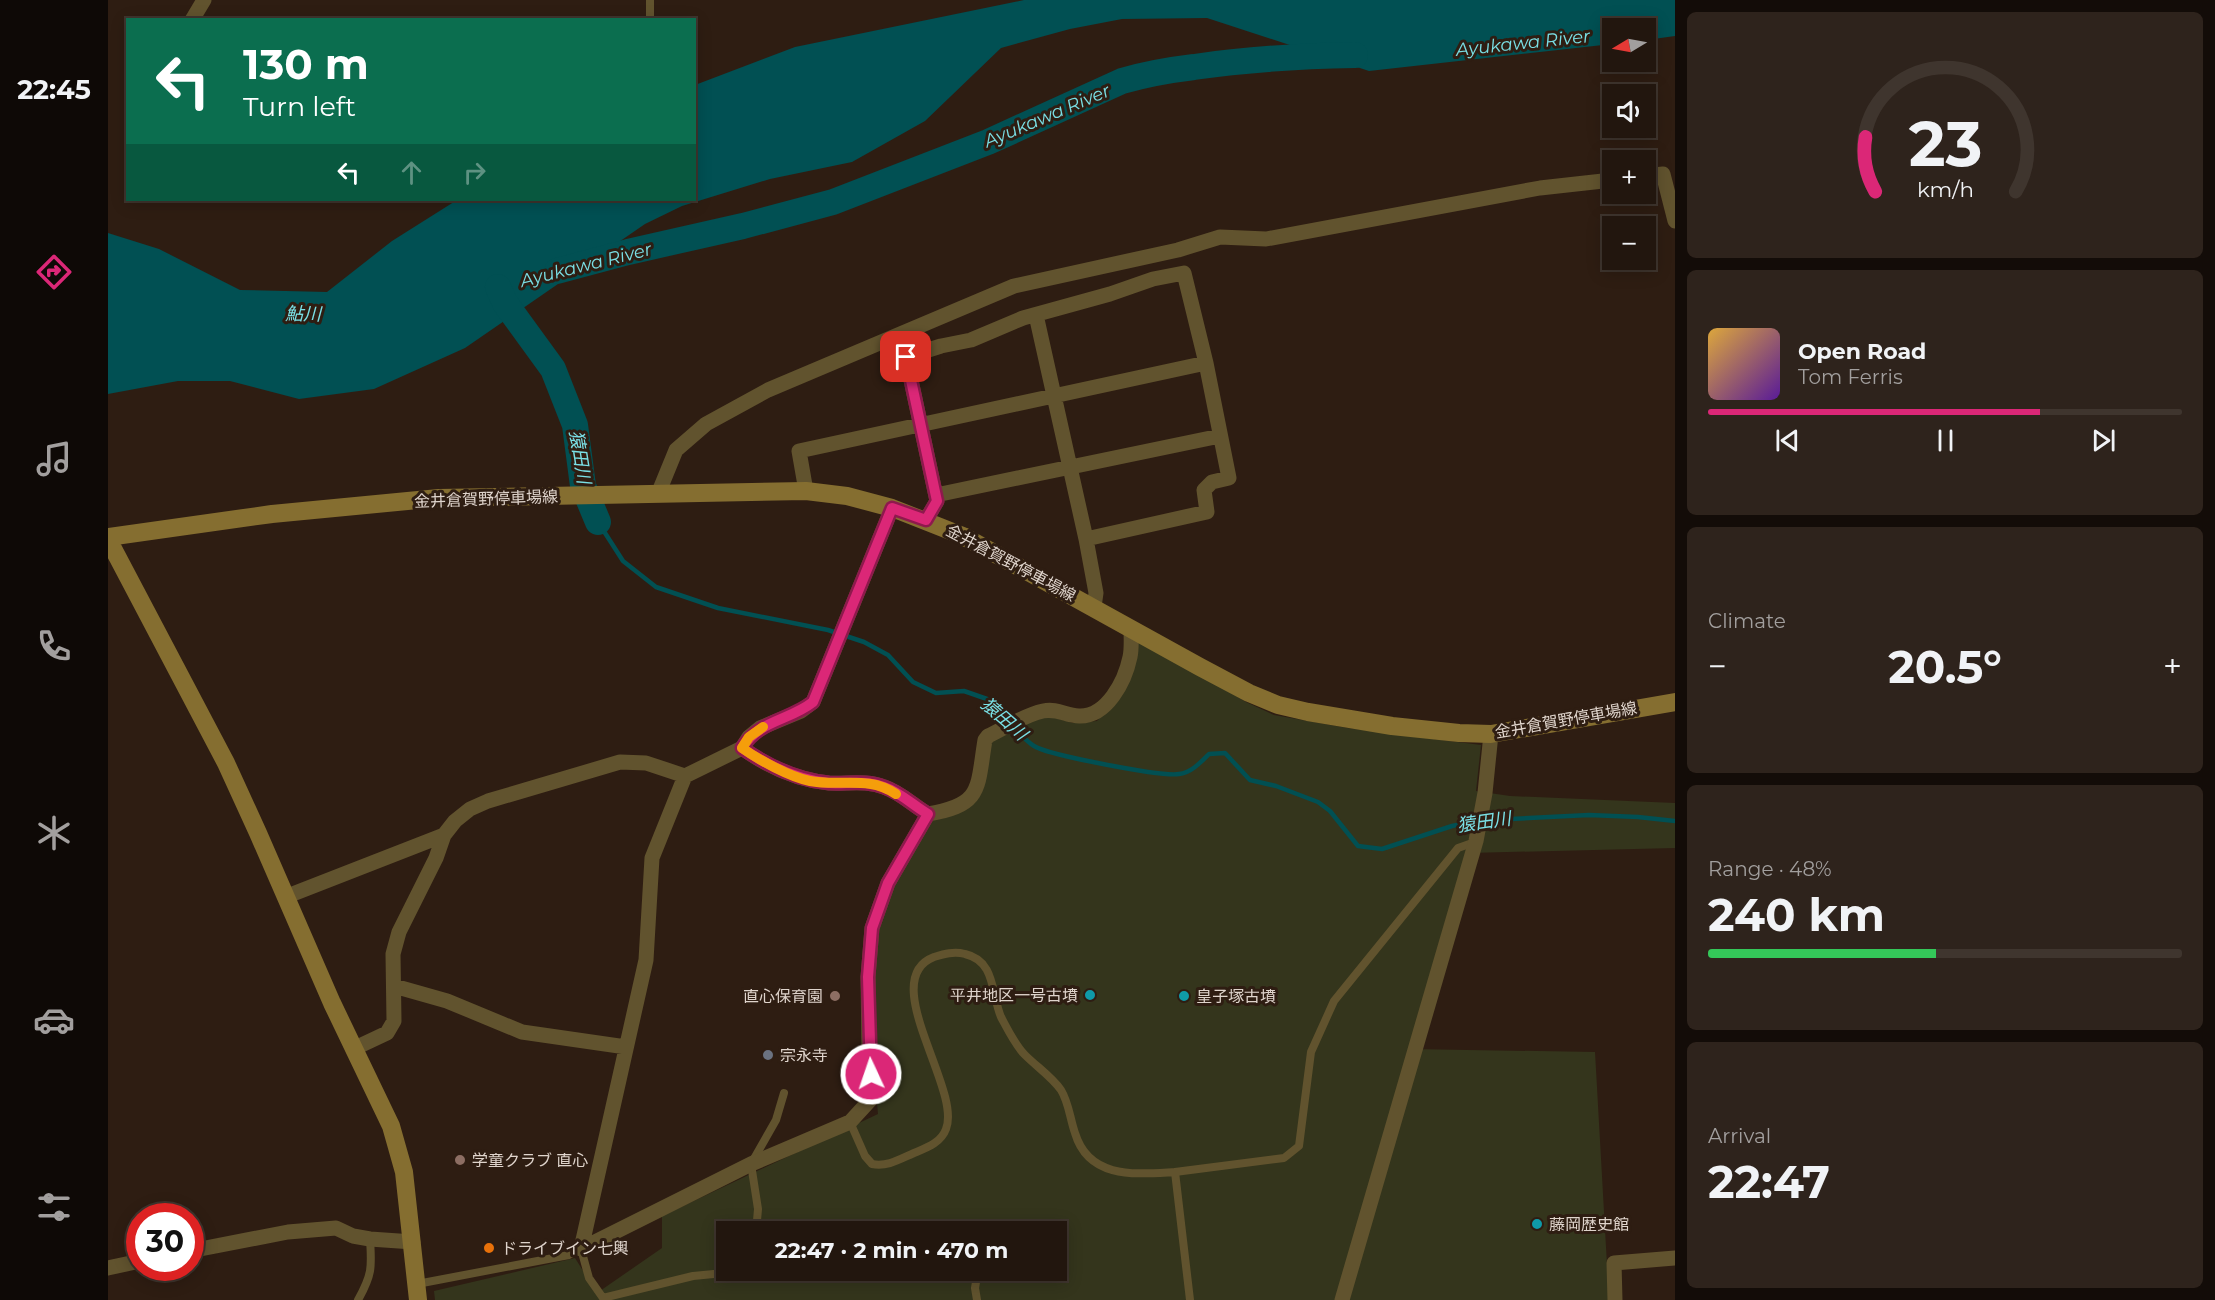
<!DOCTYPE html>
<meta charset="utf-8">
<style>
:root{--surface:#22160e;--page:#2e231c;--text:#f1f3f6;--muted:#a29f9e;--line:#3f352e;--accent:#db2777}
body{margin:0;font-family:Montserrat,"Noto Sans JP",sans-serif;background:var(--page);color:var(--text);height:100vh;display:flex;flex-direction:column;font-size:22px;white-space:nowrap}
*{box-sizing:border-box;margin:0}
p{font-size:20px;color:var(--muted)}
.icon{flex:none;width:33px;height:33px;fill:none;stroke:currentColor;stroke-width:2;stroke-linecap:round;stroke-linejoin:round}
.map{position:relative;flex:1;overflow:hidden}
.details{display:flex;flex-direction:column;gap:12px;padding:12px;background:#130c08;width:540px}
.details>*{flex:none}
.top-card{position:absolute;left:18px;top:18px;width:570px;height:183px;border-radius:0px;box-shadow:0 3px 15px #0003,0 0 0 2px var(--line);background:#0b6e4f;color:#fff;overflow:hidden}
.needle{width:39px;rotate:260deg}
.fabs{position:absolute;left:1494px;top:18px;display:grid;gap:12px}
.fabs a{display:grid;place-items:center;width:54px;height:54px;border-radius:0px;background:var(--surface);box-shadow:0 3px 15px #0003,0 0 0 2px var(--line);font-size:30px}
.speed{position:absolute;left:18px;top:1203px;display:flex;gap:12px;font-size:30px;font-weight:700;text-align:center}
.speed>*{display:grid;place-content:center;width:78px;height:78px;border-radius:50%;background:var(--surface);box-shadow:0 3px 15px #0003,0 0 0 2px var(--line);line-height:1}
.speed .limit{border:9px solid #d22;background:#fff;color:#111}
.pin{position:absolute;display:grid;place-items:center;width:51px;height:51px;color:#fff;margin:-26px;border-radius:12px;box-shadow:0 3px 9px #0006}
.me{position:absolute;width:66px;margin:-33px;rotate:357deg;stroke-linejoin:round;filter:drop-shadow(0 0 4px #0008)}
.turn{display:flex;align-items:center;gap:21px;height:126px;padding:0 18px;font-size:27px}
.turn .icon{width:78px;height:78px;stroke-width:2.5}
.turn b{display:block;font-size:42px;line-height:51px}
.lanes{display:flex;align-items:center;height:57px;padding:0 18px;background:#0003;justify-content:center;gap:30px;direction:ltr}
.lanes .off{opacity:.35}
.big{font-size:45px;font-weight:700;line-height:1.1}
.details .widget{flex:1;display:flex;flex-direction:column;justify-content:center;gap:9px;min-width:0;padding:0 21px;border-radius:9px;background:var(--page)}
.details .dial{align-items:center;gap:0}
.dial svg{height:156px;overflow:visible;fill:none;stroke:var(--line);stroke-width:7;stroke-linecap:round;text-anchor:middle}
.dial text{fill:var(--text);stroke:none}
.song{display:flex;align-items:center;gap:18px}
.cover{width:72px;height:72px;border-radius:9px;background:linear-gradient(135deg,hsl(40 70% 55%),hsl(270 70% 35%))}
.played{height:6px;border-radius:3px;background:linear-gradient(90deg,var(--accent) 70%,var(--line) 70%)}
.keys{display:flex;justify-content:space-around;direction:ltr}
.heat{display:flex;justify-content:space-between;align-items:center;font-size:33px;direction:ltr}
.charge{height:9px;border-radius:4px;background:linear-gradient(90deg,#34c759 48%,var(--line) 0)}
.trip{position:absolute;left:608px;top:1221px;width:351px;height:60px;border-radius:0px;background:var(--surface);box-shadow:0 3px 15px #0003,0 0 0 2px var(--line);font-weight:700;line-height:60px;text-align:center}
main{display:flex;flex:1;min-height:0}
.menu{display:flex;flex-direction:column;width:108px;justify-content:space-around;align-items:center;background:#0e0906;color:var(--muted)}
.menu .icon{width:42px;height:42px}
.menu .current{color:var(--accent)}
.menu b{font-size:27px;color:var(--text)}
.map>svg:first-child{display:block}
.green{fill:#34351c;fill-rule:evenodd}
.water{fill:#015053}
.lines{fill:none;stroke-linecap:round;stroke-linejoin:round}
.stream{stroke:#015053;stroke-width:4.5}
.river{stroke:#015053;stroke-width:26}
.lane{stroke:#61532e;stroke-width:8}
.street{stroke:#61532e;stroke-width:15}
.secondary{stroke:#856e30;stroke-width:18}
.route-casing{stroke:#8e194d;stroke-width:15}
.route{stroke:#db2777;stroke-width:10}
.slow{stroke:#f59e0b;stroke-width:10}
.culture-dot{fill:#0f9aa8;stroke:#2e1d12;stroke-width:2}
.education-dot{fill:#8d6e63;stroke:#2e1d12;stroke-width:2}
.worship-dot{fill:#6b7280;stroke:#2e1d12;stroke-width:2}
.food-dot{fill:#e8710a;stroke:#2e1d12;stroke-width:2}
.labels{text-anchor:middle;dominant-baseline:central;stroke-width:6;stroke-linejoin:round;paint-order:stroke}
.street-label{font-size:16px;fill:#dfd4cc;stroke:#2e1d12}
.poi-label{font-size:16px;fill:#dfd4cc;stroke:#2e1d12;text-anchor:start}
.water-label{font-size:18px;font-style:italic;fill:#7ae0e6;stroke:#2e1d12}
</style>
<main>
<nav class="menu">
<b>22:45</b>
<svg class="icon current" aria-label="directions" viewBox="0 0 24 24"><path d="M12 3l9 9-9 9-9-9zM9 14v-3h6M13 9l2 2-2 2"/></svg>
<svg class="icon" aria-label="music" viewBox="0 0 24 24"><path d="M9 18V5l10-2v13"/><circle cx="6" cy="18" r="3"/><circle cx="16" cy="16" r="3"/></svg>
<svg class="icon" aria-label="phone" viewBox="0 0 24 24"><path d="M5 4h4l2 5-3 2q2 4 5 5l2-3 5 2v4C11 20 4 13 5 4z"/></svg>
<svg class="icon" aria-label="climate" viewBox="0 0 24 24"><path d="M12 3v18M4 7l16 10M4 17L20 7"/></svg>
<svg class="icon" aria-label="car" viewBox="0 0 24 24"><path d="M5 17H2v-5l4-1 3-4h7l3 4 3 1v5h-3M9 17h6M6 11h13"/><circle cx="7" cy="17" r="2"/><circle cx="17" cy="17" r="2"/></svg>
<svg class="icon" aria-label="filters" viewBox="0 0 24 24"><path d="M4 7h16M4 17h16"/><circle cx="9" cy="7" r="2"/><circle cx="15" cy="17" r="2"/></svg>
</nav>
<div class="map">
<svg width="1567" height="1300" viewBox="0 0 1567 1300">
<rect width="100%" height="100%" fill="#2e1d12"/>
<!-- green -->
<path class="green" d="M 1026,635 L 1138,702 L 1166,715 L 1240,728 L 1373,745 L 1368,791 L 1402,796 L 1567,803 L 1567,848 L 1361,853 L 1302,1049 L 1487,1052 L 1501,1300 L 327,1300 L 326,1291 L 467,1258 L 489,1293 L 554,1248 L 554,1216 L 770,1114 L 764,1049 L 766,928 L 784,883 L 822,819 L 836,818 L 859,807 L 882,738 L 933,714 L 965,723 L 989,721 L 1015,691 ZM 618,1232 L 948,1232 L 948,1270 L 618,1270 Z"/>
<!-- water -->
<path class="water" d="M 916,0 L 1567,0 L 1567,36 L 1538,40 L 1538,28 L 1504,28 L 1504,44 L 1261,71 L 1099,18 L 1014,19 L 962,29 L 893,48 L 817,121 L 744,162 L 662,179 L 574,206 L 537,224 L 357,348 L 266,389 L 191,399 L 122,381 L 70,381 L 0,394 L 0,233 L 51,249 L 132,290 L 219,292 L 284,241 L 349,200 L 586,200 L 587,85 L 687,47 Z"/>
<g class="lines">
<!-- stream -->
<path class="stream" d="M 490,522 L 515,561 L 548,587 L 610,608 L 720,630 L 756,642 L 780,655 L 805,682 L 828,693 L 856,691 L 879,699 L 899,721
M 905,727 C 912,733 918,741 926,746 C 940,755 1054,777 1071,774 C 1083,773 1093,762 1101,754 L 1117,753 L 1142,780 L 1168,786 L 1210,802 L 1222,811 L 1250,846 L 1274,849 L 1344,826 L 1382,818 L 1403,819 L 1481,815 L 1530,817 L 1567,821"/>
<!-- river -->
<path class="river" d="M 449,271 L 520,252 L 635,226 L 725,202 L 880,142 L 1014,81 C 1038,74 1061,70 1086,67 C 1140,59 1193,56 1247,55
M 390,287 L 397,303 L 445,369 L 467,425 L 475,486 L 490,522"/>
<!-- lane -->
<path class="lane" d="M 542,0 L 542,20
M 742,1122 L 757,1156 L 764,1164 C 780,1167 792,1159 806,1153 C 818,1148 833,1143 838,1129 C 854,1089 768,979 826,957 C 836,954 846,951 857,954 C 888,961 883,994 893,1017 C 900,1030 907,1045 917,1055 C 929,1067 944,1077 953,1090 C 961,1103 962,1119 967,1133 C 981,1180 1029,1174 1067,1172
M 648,1232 L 650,1209 L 643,1164 L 668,1120 L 676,1093
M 854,1232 L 861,1229 L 866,1232
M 309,1284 L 461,1255 L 473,1249 L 481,1278 L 495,1298 L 585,1276 L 647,1270
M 250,1300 C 264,1275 264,1268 262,1239
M 869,1300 L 867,1288 L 870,1270
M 1082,1300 L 1067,1172 L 1176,1158 L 1191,1146 L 1203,1052 L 1226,1001 L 1350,848 L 1367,842"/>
<!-- street -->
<path class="street" d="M 84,20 L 96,0
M 1538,176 L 1555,174 L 1567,221
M 928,315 L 978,539
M 698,491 L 691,451 L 1098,363 L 1121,478 L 1104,482 L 1096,490 L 1099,512 L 978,539 L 988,593 L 986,607
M 550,494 L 568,450 L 598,424 L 660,390 L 906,286 L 1070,250 L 1112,237 L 1158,239 L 1432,188 L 1504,180
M 828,495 L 1112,436
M 818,520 L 829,501 L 798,357 L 833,346 L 863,340 L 915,318 L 1002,294 L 1045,279 L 1076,273 L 1098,363
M 634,748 C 659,766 690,780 721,783 C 740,784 758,780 776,787 C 792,792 806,806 820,814 C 875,805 869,788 877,740 L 880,736 C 897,728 916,715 935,711 C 950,708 958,716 971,716 C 999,717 1017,681 1022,657 C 1024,648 1023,638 1023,629
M 177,897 L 336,835
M 286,986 L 339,1001 L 414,1032 L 518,1047
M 245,1049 L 279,1033 L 286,1021 L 285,954 L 291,932 L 328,858 L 336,835 L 347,821 L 362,809 L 380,801 L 512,762 L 538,763 L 577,776
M 473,1249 L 538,960 L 544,858 L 577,776 L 634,748 L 641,737 L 652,728 L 693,711 L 705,702 L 784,508
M 473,1249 L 643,1164 L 742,1122 L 764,1098 L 761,1050 L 760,977 L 764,928 L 780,883 L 820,814
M 82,1251 L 180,1232 L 228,1228 L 245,1236 L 262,1239 L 305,1242
M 0,1268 L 32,1261
M 1234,1300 L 1368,841 L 1377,793 L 1383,734
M 1507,1300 L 1506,1263 L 1567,1258"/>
<!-- secondary -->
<path class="secondary" d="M 0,537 L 164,514 L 331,498 L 698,491 L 739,496 L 784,508 L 855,536 L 1092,667 L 1141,693 L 1170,705 L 1200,712 L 1284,726 L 1351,733 L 1383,734 L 1567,702
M 0,539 L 118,763 L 150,833 L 224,1003 L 283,1126 L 296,1172 L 310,1300"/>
</g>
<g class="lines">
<!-- route casing -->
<g class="route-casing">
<path id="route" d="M 763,1074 L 760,977 L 764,928 L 780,883 L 820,814 C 806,806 792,792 776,787 C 758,780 740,784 721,783 C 690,780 660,766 634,748 C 651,720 681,721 705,702 L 784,508 L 818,520 L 829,501 L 798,357"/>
</g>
<!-- route -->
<use href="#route" class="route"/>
<!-- slow -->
<path class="slow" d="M 655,727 L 641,737 L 634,748 C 651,760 682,777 702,781 C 733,787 760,775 788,794"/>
</g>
<!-- markers -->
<g class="culture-dot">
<circle cx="982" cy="995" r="6"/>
<circle cx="1076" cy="996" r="6"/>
<circle cx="1429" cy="1224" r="6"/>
</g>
<g class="education-dot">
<circle cx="727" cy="996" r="6"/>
<circle cx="352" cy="1160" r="6"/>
</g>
<circle class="worship-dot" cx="660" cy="1055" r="6"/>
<circle class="food-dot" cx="381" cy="1248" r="6"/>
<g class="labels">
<!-- street labels -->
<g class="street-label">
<text transform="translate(378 499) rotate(-2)">金井倉賀野停車場線</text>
<text transform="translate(903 563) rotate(28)">金井倉賀野停車場線</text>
<text transform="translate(1458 720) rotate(-10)">金井倉賀野停車場線</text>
</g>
<!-- poi labels -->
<g class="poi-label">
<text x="970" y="995" text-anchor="end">平井地区一号古墳</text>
<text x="715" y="996" text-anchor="end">直心保育園</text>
<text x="1088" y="996">皇子塚古墳</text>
<text x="672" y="1055">宗永寺</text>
<text x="364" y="1160">学童クラブ 直心</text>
<text x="1441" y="1224">藤岡歴史館</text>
<text x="393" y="1248">ドライブイン七輿</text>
</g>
<!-- water labels -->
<g class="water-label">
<text transform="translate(1415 43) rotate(-6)">Ayukawa River</text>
<text transform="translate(939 116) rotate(-23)">Ayukawa River</text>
<text transform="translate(478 265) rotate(-14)">Ayukawa River</text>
<text transform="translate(195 314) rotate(1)">鮎川</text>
<text transform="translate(472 457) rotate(81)">猿田川</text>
<text transform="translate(896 719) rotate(41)">猿田川</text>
<text transform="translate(1376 822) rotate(-8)">猿田川</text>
</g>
</g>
</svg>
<div class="fabs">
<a><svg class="needle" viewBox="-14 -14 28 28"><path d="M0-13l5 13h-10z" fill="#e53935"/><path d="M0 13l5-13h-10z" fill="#a29f9e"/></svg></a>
<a><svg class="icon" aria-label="sound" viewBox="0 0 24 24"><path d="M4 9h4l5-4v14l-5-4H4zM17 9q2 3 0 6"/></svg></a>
<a>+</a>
<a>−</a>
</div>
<div class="speed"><div class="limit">30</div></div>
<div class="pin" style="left:798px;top:357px;background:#d93025"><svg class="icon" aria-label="arrive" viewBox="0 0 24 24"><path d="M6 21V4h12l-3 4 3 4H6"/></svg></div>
<svg class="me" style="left:763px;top:1074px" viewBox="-20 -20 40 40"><circle r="17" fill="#db2777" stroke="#fff" stroke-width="3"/><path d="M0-11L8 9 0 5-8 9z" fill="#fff"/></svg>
<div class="trip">22:47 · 2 min · 470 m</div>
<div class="top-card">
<div class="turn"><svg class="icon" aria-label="left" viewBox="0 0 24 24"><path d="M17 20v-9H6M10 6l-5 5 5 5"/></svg><div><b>130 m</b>Turn left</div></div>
<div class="lanes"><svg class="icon" aria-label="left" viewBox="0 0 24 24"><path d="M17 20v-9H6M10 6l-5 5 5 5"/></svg><svg class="icon off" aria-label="ahead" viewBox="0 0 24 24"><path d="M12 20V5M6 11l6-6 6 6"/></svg><svg class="icon off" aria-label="right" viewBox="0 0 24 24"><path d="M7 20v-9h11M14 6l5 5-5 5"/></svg></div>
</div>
</div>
<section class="details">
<div class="widget dial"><svg viewBox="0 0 100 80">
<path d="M14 69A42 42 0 1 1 86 69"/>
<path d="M14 69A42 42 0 0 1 9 41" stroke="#db2777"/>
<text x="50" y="56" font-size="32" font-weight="700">23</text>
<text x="50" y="72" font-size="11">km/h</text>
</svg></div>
<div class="widget">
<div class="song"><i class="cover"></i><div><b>Open Road</b><p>Tom Ferris</p></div></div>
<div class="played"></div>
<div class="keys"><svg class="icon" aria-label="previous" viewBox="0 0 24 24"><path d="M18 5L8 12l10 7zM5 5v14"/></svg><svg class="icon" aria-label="pause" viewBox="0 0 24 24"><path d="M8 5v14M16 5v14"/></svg><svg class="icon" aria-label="next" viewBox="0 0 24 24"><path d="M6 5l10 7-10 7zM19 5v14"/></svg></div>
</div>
<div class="widget"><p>Climate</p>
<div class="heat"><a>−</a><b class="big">20.5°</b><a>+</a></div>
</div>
<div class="widget"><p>Range · 48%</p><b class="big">240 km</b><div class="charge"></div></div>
<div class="widget"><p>Arrival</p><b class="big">22:47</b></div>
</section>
</main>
